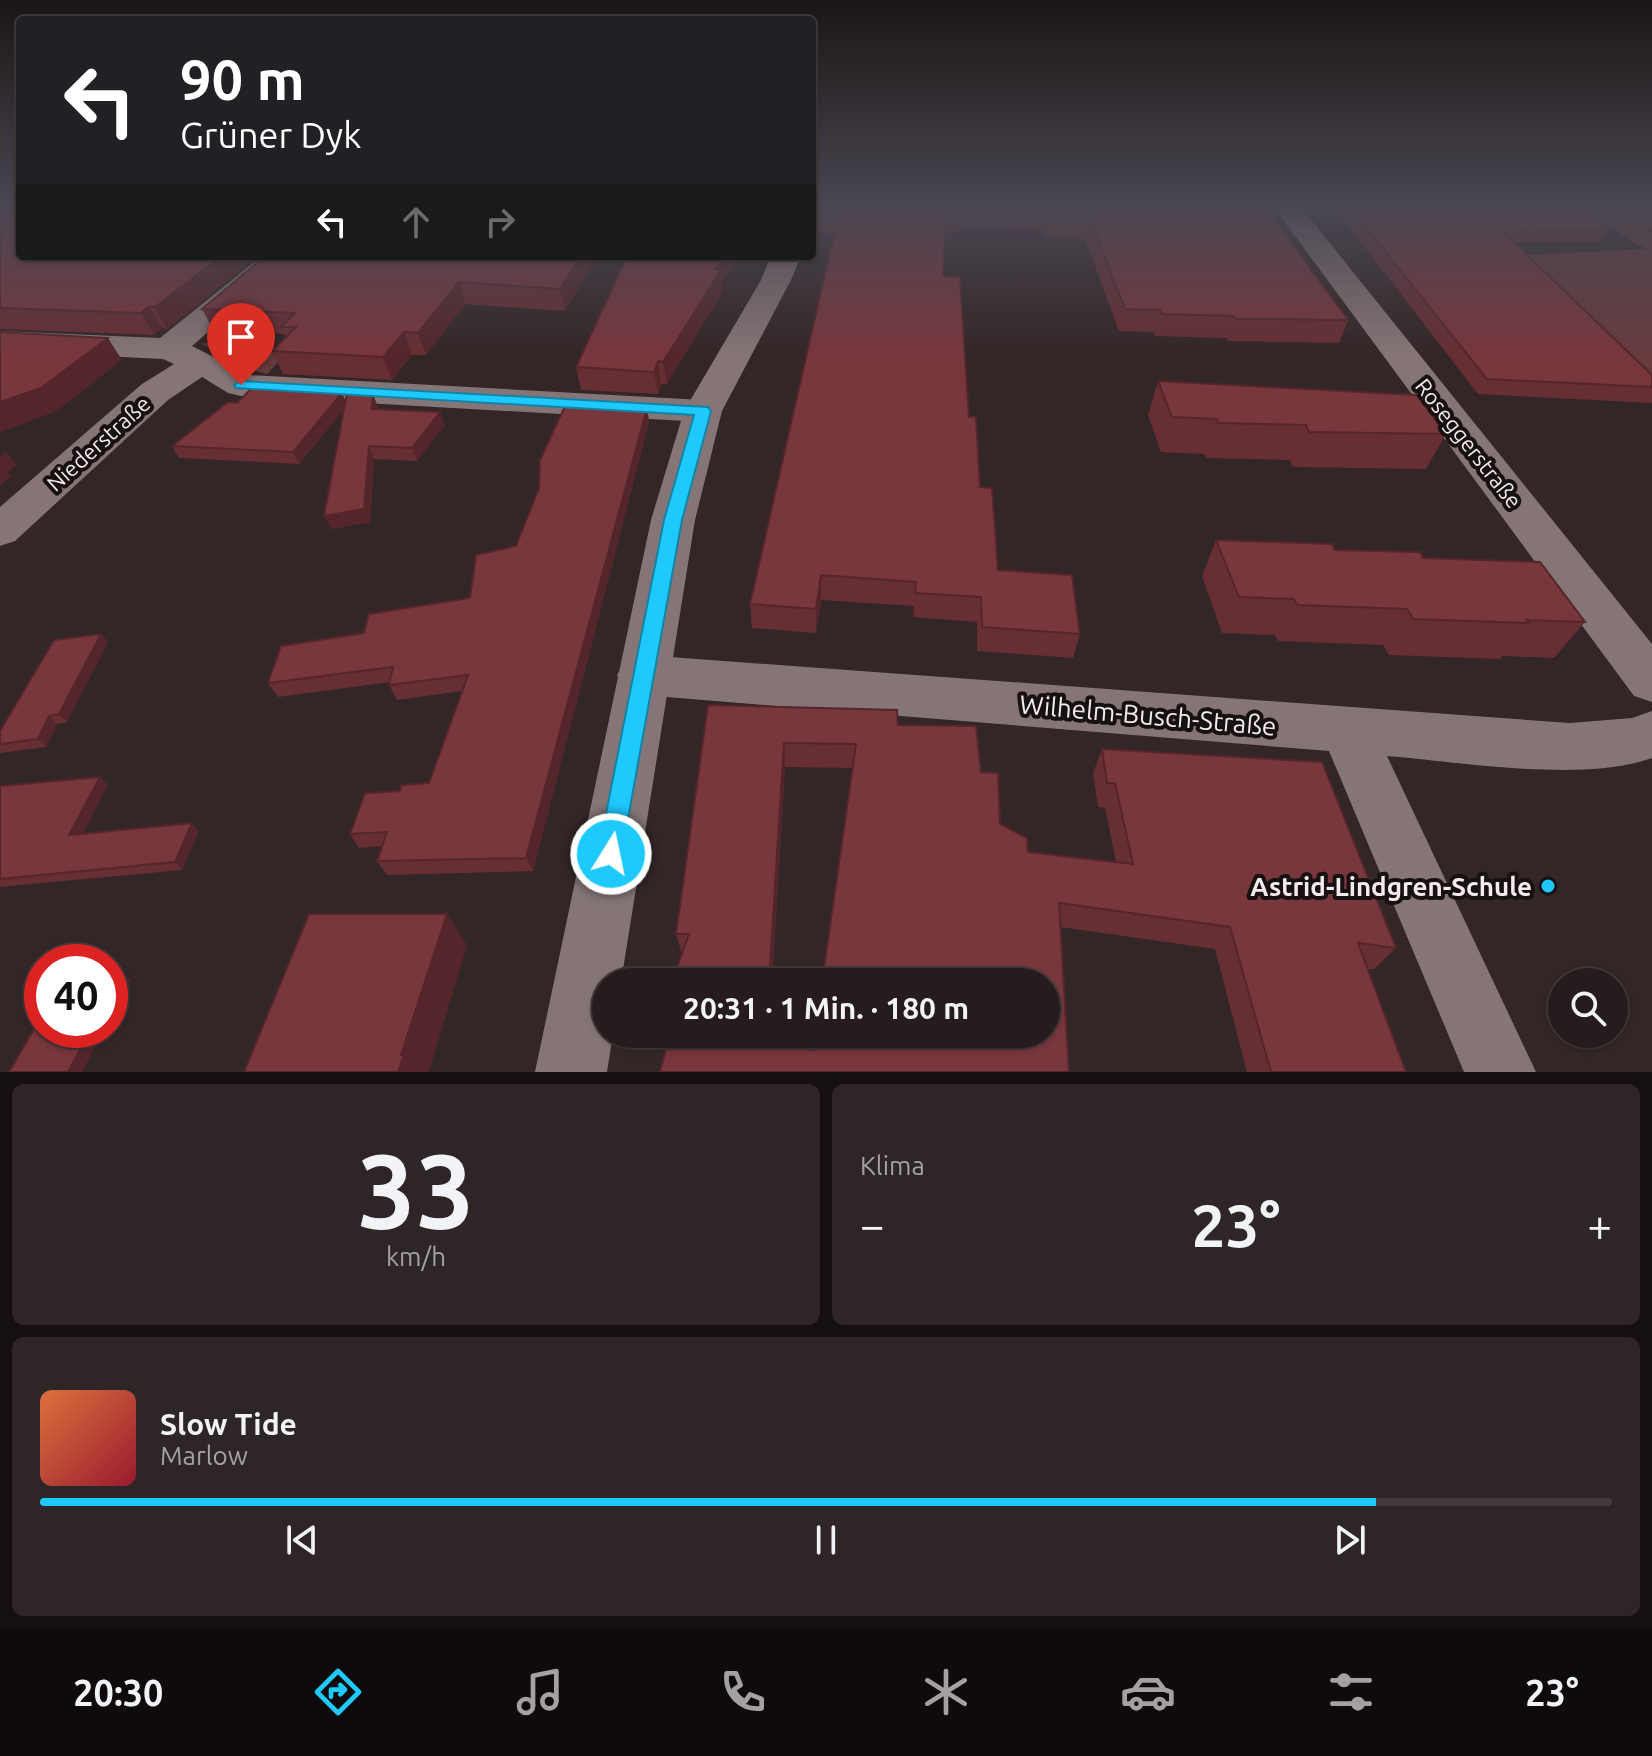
<!DOCTYPE html>
<html lang="de">
<meta charset="utf-8">
<style>
:root{--surface:#261c1d;--page:#2e2526;--text:#f1f3f6;--muted:#a4a1a4;--line:#423a3b;--accent:#1ec9fd}
body{margin:0;font-family:Ubuntu,sans-serif;background:var(--page);color:var(--text);height:100vh;display:flex;flex-direction:column;font-size:30px;white-space:nowrap}
*{box-sizing:border-box;margin:0}
p{font-size:26px;color:var(--muted)}
.icon{flex:none;width:44px;height:44px;fill:none;stroke:currentColor;stroke-width:2;stroke-linecap:round;stroke-linejoin:round}
.map{position:relative;height:1072px;overflow:hidden}
.panel{display:flex;flex-direction:column;gap:12px;padding:12px;background:#150f10;flex:1}
.panel>*{flex:none}
.banner{position:absolute;left:16px;top:16px;width:800px;height:244px;border-radius:8px;box-shadow:0 2px 6px #0004,0 0 0 2px var(--line);background:#202124;color:#fff;overflow:hidden}
.fabs{position:absolute;left:1548px;top:968px;display:grid;gap:16px}
.fabs a{display:grid;place-items:center;width:80px;height:80px;border-radius:50%;background:var(--surface);box-shadow:0 2px 6px #0004,0 0 0 2px var(--line);font-size:40px}
.speed{position:absolute;left:24px;top:944px;display:flex;gap:16px;font-size:40px;font-weight:700;text-align:center}
.speed>*{display:grid;place-content:center;width:104px;height:104px;border-radius:50%;background:var(--surface);box-shadow:0 2px 6px #0004,0 0 0 2px var(--line);line-height:1}
.speed .limit{border:12px solid #d22;background:#fff;color:#111}
.pin{position:absolute;display:grid;place-items:center;width:68px;height:68px;color:#fff;margin:-82px -34px;border-radius:50% 50% 50% 0;rotate:-45deg;box-shadow:0 0 8px #0007}
.pin .icon{rotate:45deg}
.me{position:absolute;width:88px;margin:-44px;rotate:10deg;stroke-linejoin:round;filter:drop-shadow(0 0 6px #0008)}
.turn{display:flex;align-items:center;gap:28px;height:168px;padding:0 32px;font-size:36px}
.turn .icon{width:104px;height:104px;stroke-width:2.5}
.turn b{display:block;font-size:56px;line-height:68px}
.lanes{display:flex;align-items:center;height:76px;padding:0 32px;background:#0003;justify-content:center;gap:40px;direction:ltr}
.lanes .off{opacity:.35}
.big{font-size:60px;font-weight:700;line-height:1.1}
.panel .widget{flex:1;display:flex;flex-direction:column;justify-content:center;gap:12px;min-width:0;padding:0 28px;border-radius:12px;background:var(--page)}
.panel .dial{align-items:center;gap:0}
.dial b{font-size:104px;line-height:1}
.song{display:flex;align-items:center;gap:24px}
.cover{width:96px;height:96px;border-radius:12px;background:linear-gradient(135deg,hsl(20 70% 55%),hsl(350 70% 35%))}
.played{height:8px;border-radius:4px;background:linear-gradient(90deg,var(--accent) 85%,var(--line) 85%)}
.keys{display:flex;justify-content:space-around;direction:ltr}
.heat{display:flex;justify-content:space-between;align-items:center;font-size:44px;direction:ltr}
.panel .tiles{flex:1;display:grid;gap:12px;grid-template-columns:1fr 1fr}
.widget:last-child{grid-column:span 2}
.trip{position:absolute;left:592px;top:968px;width:468px;height:80px;border-radius:40px;background:var(--surface);box-shadow:0 2px 6px #0004,0 0 0 2px var(--line);font-weight:700;line-height:80px;text-align:center}
.tab-bar{display:flex;height:128px;justify-content:space-around;align-items:center;background:#0f0b0c;color:var(--muted)}
.tab-bar .icon{width:56px;height:56px}
.tab-bar .on{color:var(--accent)}
.tab-bar b{font-size:36px;color:var(--text)}
.map>svg:first-child{display:block}
.green{fill:#673b3e}
.lines{fill:none;stroke-linecap:round;stroke-linejoin:round}
.minor{fill:#857576;fill-rule:evenodd}
.tertiary{fill:#857576;fill-rule:evenodd}
.wall{fill:#672e34}
.shaded-wall{fill:#54262b}
.building{fill:#78363d;stroke:#54262b;stroke-width:2}
.route{fill:#1ec9fd;stroke:#1483a4;stroke-width:2}
.poi-dot{fill:#1ec9fd;stroke:#171111;stroke-width:3}
.labels{text-anchor:middle;dominant-baseline:central;stroke-width:8;stroke-linejoin:round;paint-order:stroke}
.street-label{font-size:22px;fill:#f4ebec;stroke:#171111}
.near-street-label{font-size:26px;fill:#f4ebec;stroke:#171111}
.near-poi-label{font-size:26px;font-weight:bold;fill:#f4ebec;stroke:#171111;text-anchor:end}
</style>
<div class="map">
<svg width="1652" height="1072" viewBox="0 0 1652 1072">
<rect width="100%" height="100%" fill="#332627"/>
<!-- green -->
<path class="green" d="M 1574,206 L 1604,206 L 1652,233 L 1652,401 L 1506,256 L 1646,249 Z
M 201,343 L 293,347 L 267,374 L 238,366 Z"/>
<g class="lines">
<!-- minor -->
<path class="minor" d="M 1273,206 L 1300,206 L 1652,644 L 1652,702 L 1634,696 Z
M 262,256 L 295,256 L 192,346 L 249,375 L 703,400 L 716,403 L 722,411 L 716,419 L 703,422 L 241,396 L 228,393 L 202,377 L 168,400 L 15,541 L 0,546 L 0,507 L 142,384 L 174,364 L 163,359 L 0,351 L 0,331 L 160,338 Z
M 643,655 L 1570,723 L 1632,718 L 1652,711 L 1652,758 C 1582,783 1462,762 1387,756 L 1536,1072 L 1464,1072 L 1329,751 L 643,695 L 625,689 L 617,675 L 625,661 Z"/>
<!-- tertiary -->
<path class="tertiary" d="M 771,256 L 801,256 L 791,280 L 722,411 L 695,520 L 621,982 L 606,982 L 606,1034 L 613,1034 L 607,1072 L 535,1072 L 651,520 L 684,411 L 761,280 Z"/>
</g>
<!-- wall -->
<path class="wall" d="M 0,206 L 258,256 L 167,329 L 162,328 L 154,335 L 0,329 Z
M 812,206 L 1181,206 L 1348,320 L 1339,343 L 1228,341 L 1226,338 L 1155,336 L 1154,332 L 1119,331 L 1085,239 L 1045,237 L 1044,231 L 960,227 L 959,232 L 945,231 L 943,276 L 969,417 L 980,487 L 998,570 L 1080,634 L 1073,658 L 977,651 L 977,622 L 913,617 L 914,606 L 821,600 L 816,633 L 752,628 L 750,604 L 836,234 L 812,232 Z
M 1333,206 L 1652,206 L 1652,231 L 1602,225 L 1609,229 L 1601,242 L 1513,242 L 1652,375 L 1652,403 L 1478,394 Z
M 265,256 L 598,256 L 565,311 L 465,304 L 426,355 L 412,355 L 392,380 L 283,374 L 272,351 L 286,338 L 284,334 L 214,331 L 202,309 Z
M 722,283 L 723,291 L 667,384 L 661,384 L 658,394 L 581,390 L 576,367 Z
M 1158,381 L 1446,434 L 1426,469 L 1293,467 L 1290,460 L 1206,458 L 1204,454 L 1161,452 L 1148,415 Z
M 342,393 L 345,401 L 378,407 L 378,409 L 445,425 L 417,461 L 374,459 L 370,522 L 331,529 L 344,409 L 299,464 L 179,458 L 172,446 L 237,403 Z
M 647,408 L 649,422 L 533,871 L 387,875 L 377,861 L 382,846 L 359,848 L 350,834 L 400,791 L 429,783 L 462,691 L 397,700 L 389,685 L 390,682 L 278,697 L 268,683 L 364,633 L 470,598 L 516,546 Z
M 1216,540 L 1423,558 L 1585,622 L 1554,658 L 1502,656 L 1500,659 L 1389,655 L 1383,645 L 1278,641 L 1275,635 L 1222,633 L 1202,576 Z
M 101,634 L 108,642 L 67,722 L 57,724 L 46,747 L 0,753 L 0,731 Z
M 708,705 L 898,725 L 981,772 L 1000,824 L 1028,852 L 1116,862 L 1105,808 L 1098,807 L 1093,773 L 1102,749 L 1396,948 L 1374,969 L 1367,969 L 1406,1072 L 1247,1072 L 1215,949 L 1060,927 L 1069,1072 L 660,1072 L 670,1034 L 769,1034 L 769,1045 L 813,1050 L 853,768 L 785,767 L 772,982 L 672,982 L 682,954 L 676,934 Z
M 108,785 L 82,834 L 192,823 L 199,831 L 182,870 L 0,887 L 0,786 Z"/>
<!-- shaded-wall -->
<path class="shaded-wall" d="M 222,256 L 258,256 L 167,329 L 155,307 Z
M 581,256 L 598,256 L 565,311 L 560,289 Z
M 725,256 L 741,256 L 722,283 L 723,291 L 667,384 L 663,362 L 715,269 Z
M 459,282 L 465,304 L 426,355 L 418,333 Z
M 149,306 L 162,328 L 154,335 L 141,313 Z
M 404,332 L 412,355 L 392,380 L 383,357 Z
M 108,338 L 122,360 L 57,411 L 0,432 L 0,402 Z
M 658,361 L 661,384 L 658,394 L 654,372 Z
M 342,393 L 347,405 L 299,464 L 293,452 Z
M 373,394 L 378,407 L 377,422 L 372,409 Z
M 647,408 L 649,422 L 533,871 L 526,858 Z
M 440,412 L 445,425 L 417,461 L 412,448 Z
M 369,446 L 374,459 L 370,522 L 331,529 L 324,516 Z
M 6,451 L 17,465 L 7,473 L 11,477 L 0,486 L 0,456 Z
M 821,575 L 821,600 L 816,633 L 816,609 Z
M 101,634 L 108,642 L 67,722 L 59,714 Z
M 49,716 L 57,724 L 46,747 L 38,739 Z
M 784,743 L 785,767 L 772,982 L 769,982 Z
M 100,777 L 108,785 L 78,843 L 69,835 Z
M 192,823 L 199,831 L 182,870 L 175,862 Z
M 447,914 L 467,945 L 429,1072 L 398,1072 L 401,1055 Z
M 122,973 L 131,980 L 110,1020 L 110,996 Z
M 91,1030 L 104,1030 L 82,1072 L 68,1072 Z
M 766,1034 L 769,1034 L 767,1064 L 765,1045 Z"/>
<!-- building -->
<path class="building" d="M 0,206 L 20,206 L 20,256 L 222,256 L 155,307 L 149,306 L 141,313 L 0,308 Z
M 812,206 L 1181,206 L 1267,209 L 1348,320 L 1235,319 L 1234,316 L 1162,314 L 1160,310 L 1125,309 L 1090,219 L 1049,217 L 1048,211 L 962,207 L 962,212 L 946,211 L 943,276 L 960,277 L 969,417 L 976,417 L 980,487 L 992,488 L 998,570 L 1072,575 L 1080,634 L 982,627 L 981,597 L 915,593 L 916,582 L 821,575 L 816,609 L 750,604 L 831,247 L 842,214 L 812,212 Z
M 1349,206 L 1652,206 L 1652,217 L 1573,207 L 1609,229 L 1499,228 L 1652,375 L 1652,387 L 1487,379 Z
M 265,256 L 581,256 L 560,289 L 459,282 L 418,333 L 404,332 L 383,357 L 272,351 L 296,327 L 281,327 L 295,313 L 202,309 Z
M 627,256 L 725,256 L 715,269 L 721,270 L 663,362 L 658,361 L 654,372 L 576,367 Z
M 0,332 L 108,338 L 41,388 L 0,402 Z
M 1158,381 L 1417,395 L 1446,434 L 1309,432 L 1306,425 L 1218,423 L 1217,419 L 1172,417 Z
M 252,388 L 342,393 L 293,452 L 172,446 L 228,402 L 237,403 Z
M 347,393 L 373,394 L 372,409 L 440,412 L 412,448 L 369,446 L 364,509 L 324,516 Z
M 566,404 L 647,408 L 526,858 L 377,861 L 387,832 L 350,834 L 365,793 L 400,791 L 401,785 L 429,783 L 468,675 L 389,685 L 393,667 L 268,683 L 281,646 L 364,633 L 369,614 L 470,598 L 476,555 L 516,546 L 539,488 L 540,460 Z
M 1216,540 L 1332,544 L 1335,550 L 1420,552 L 1423,558 L 1540,562 L 1585,622 L 1527,620 L 1529,623 L 1413,619 L 1407,609 L 1297,605 L 1294,599 L 1239,597 Z
M 101,634 L 59,714 L 49,716 L 38,739 L 0,744 L 0,731 L 54,640 Z
M 708,705 L 897,710 L 898,725 L 976,726 L 981,772 L 998,773 L 1000,824 L 1027,838 L 1028,852 L 1133,864 L 1115,783 L 1107,783 L 1102,749 L 1322,762 L 1396,948 L 1358,943 L 1406,1072 L 1271,1072 L 1230,927 L 1059,903 L 1069,1072 L 660,1072 L 670,1034 L 766,1034 L 765,1045 L 813,1050 L 815,1034 L 1046,1034 L 1046,982 L 822,982 L 856,744 L 784,743 L 769,982 L 672,982 L 689,934 L 676,934 Z
M 100,777 L 69,835 L 192,823 L 175,862 L 0,879 L 0,786 Z
M 309,914 L 447,914 L 401,1055 L 404,1055 L 398,1072 L 244,1072 Z
M 122,973 L 110,996 L 110,974 Z
M 42,1015 L 42,1030 L 91,1030 L 68,1072 L 9,1072 Z"/>
<!-- sky -->
<linearGradient id="sky" x2="0" y2="1"><stop stop-color="#1c1515"/><stop offset="0.58" stop-color="#4a4752"/><stop offset="1" stop-color="#4a4752" stop-opacity="0"/></linearGradient>
<rect width="1652" height="356" fill="url(#sky)"/>
<!-- route -->
<path class="route" d="M 241,381 L 708,407 L 711,411 L 682,520 L 620,863 L 611,866 L 602,863 L 598,854 L 664,520 L 694,415 L 236,388 L 234,385 Z"/>
<!-- markers -->
<circle class="poi-dot" cx="1548" cy="886" r="8"/>
<g class="labels">
<!-- street labels -->
<g class="street-label">
<text transform="translate(98 443) rotate(-42)">Niederstraße</text>
<text transform="translate(1469 443) rotate(52)">Roseggerstraße</text>
</g>
<!-- near-street labels -->
<g class="near-street-label">
<text transform="translate(1148 715) rotate(5)">Wilhelm-Busch-Straße</text>
</g>
<!-- near-poi labels -->
<g class="near-poi-label">
<text x="1532" y="886">Astrid-Lindgren-Schule</text>
</g>
</g>
</svg>
<div class="fabs">
<a><svg class="icon" aria-label="search" viewBox="0 0 24 24"><circle cx="10" cy="10" r="6"/><path d="M15 15l6 6"/></svg></a>
</div>
<div class="speed"><div class="limit">40</div></div>
<div class="pin" style="left:241px;top:385px;background:#d93025"><svg class="icon" aria-label="arrive" viewBox="0 0 24 24"><path d="M6 21V4h12l-3 4 3 4H6"/></svg></div>
<svg class="me" style="left:611px;top:854px" viewBox="-20 -20 40 40"><circle r="17" fill="#1ec9fd" stroke="#fff" stroke-width="3"/><path d="M0-11L8 9 0 5-8 9z" fill="#fff"/></svg>
<div class="trip">20:31 · 1 Min. · 180 m</div>
<div class="banner">
<div class="turn"><svg class="icon" aria-label="left" viewBox="0 0 24 24"><path d="M17 20v-9H6M10 6l-5 5 5 5"/></svg><div><b>90 m</b>Grüner Dyk</div></div>
<div class="lanes"><svg class="icon" aria-label="left" viewBox="0 0 24 24"><path d="M17 20v-9H6M10 6l-5 5 5 5"/></svg><svg class="icon off" aria-label="ahead" viewBox="0 0 24 24"><path d="M12 20V5M6 11l6-6 6 6"/></svg><svg class="icon off" aria-label="right" viewBox="0 0 24 24"><path d="M7 20v-9h11M14 6l5 5-5 5"/></svg></div>
</div>
</div>
<section class="panel">
<div class="tiles">
<div class="widget dial"><b>33</b><p>km/h</p></div>
<div class="widget"><p>Klima</p>
<div class="heat"><a>−</a><b class="big">23°</b><a>+</a></div>
</div>
<div class="widget">
<div class="song"><i class="cover"></i><div><b>Slow Tide</b><p>Marlow</p></div></div>
<div class="played"></div>
<div class="keys"><svg class="icon" aria-label="previous" viewBox="0 0 24 24"><path d="M18 5L8 12l10 7zM5 5v14"/></svg><svg class="icon" aria-label="pause" viewBox="0 0 24 24"><path d="M8 5v14M16 5v14"/></svg><svg class="icon" aria-label="next" viewBox="0 0 24 24"><path d="M6 5l10 7-10 7zM19 5v14"/></svg></div>
</div>
</div>
</section>
<nav class="tab-bar">
<b>20:30</b>
<svg class="icon on" aria-label="directions" viewBox="0 0 24 24"><path d="M12 3l9 9-9 9-9-9zM9 14v-3h6M13 9l2 2-2 2"/></svg>
<svg class="icon" aria-label="music" viewBox="0 0 24 24"><path d="M9 18V5l10-2v13"/><circle cx="6" cy="18" r="3"/><circle cx="16" cy="16" r="3"/></svg>
<svg class="icon" aria-label="phone" viewBox="0 0 24 24"><path d="M5 4h4l2 5-3 2q2 4 5 5l2-3 5 2v4C11 20 4 13 5 4z"/></svg>
<svg class="icon" aria-label="climate" viewBox="0 0 24 24"><path d="M12 3v18M4 7l16 10M4 17L20 7"/></svg>
<svg class="icon" aria-label="car" viewBox="0 0 24 24"><path d="M5 17H2v-5l4-1 3-4h7l3 4 3 1v5h-3M9 17h6M6 11h13"/><circle cx="7" cy="17" r="2"/><circle cx="17" cy="17" r="2"/></svg>
<svg class="icon" aria-label="filters" viewBox="0 0 24 24"><path d="M4 7h16M4 17h16"/><circle cx="9" cy="7" r="2"/><circle cx="15" cy="17" r="2"/></svg>
<b>23°</b>
</nav>
